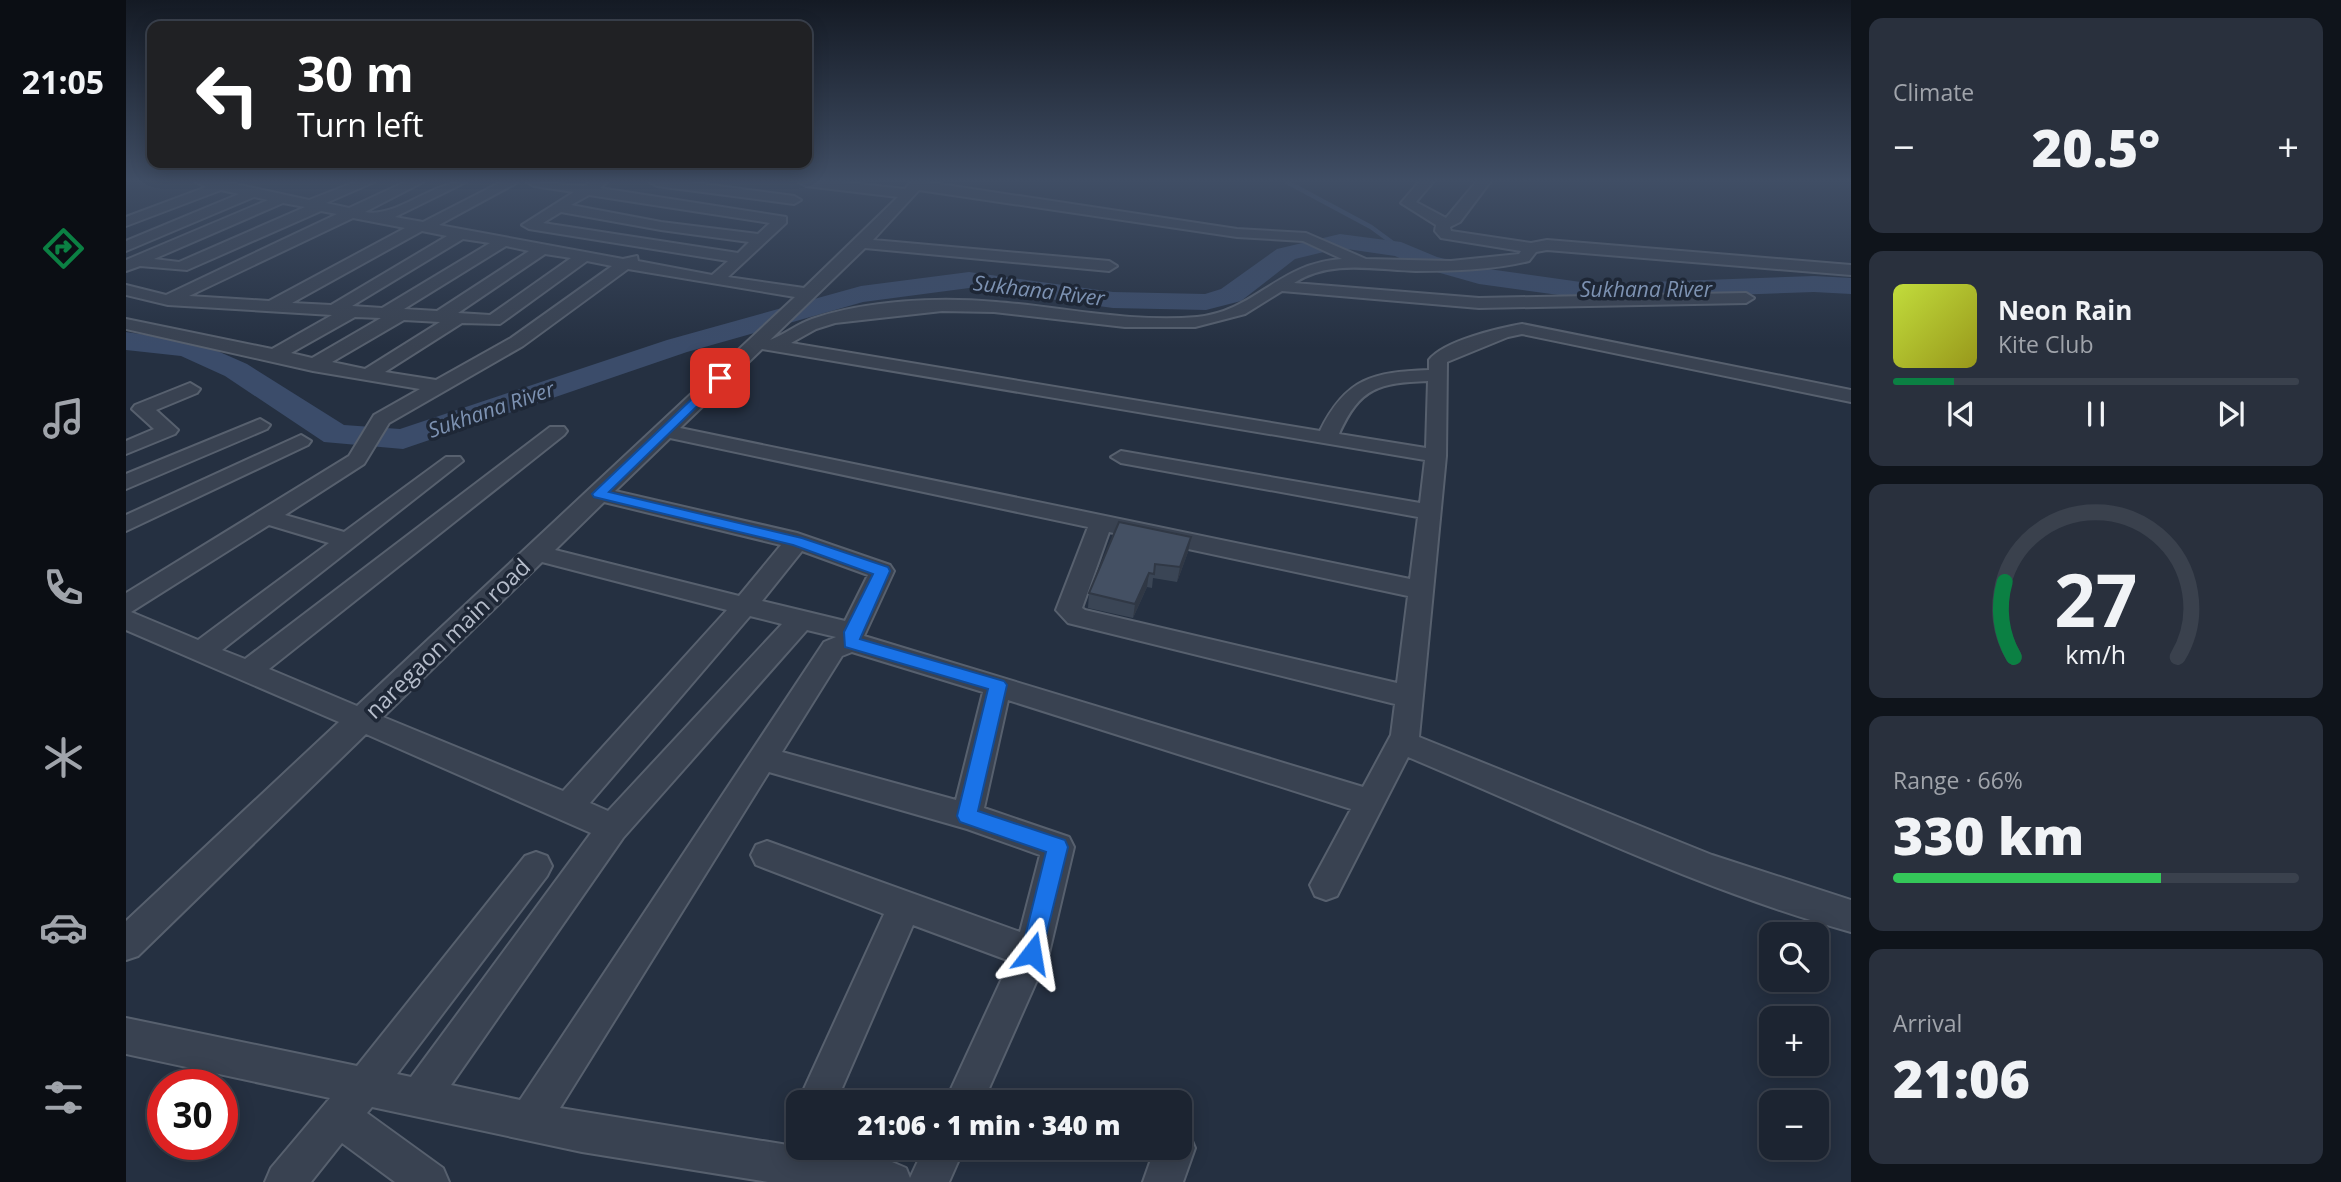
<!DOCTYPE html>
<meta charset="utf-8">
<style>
:root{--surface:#1c2431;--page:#29303d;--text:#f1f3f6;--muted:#a0a4ab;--line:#3a414d;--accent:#0b8043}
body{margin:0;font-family:"Open Sans",sans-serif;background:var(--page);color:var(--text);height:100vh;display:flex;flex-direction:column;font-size:26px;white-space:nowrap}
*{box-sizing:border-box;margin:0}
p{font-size:23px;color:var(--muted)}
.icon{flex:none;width:38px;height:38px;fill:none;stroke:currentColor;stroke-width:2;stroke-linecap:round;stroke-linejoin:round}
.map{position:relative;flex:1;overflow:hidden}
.panel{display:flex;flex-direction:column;gap:18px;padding:18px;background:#0f141b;width:490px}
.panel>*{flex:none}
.banner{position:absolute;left:21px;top:21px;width:665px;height:147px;border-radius:14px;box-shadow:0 4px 18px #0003,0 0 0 2px var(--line);background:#202124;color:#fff;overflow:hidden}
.controls{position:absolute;left:1633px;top:922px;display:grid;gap:14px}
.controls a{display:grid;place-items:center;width:70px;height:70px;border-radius:14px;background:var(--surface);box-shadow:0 4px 18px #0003,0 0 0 2px var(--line);font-size:35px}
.speed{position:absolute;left:21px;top:1069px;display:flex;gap:14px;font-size:35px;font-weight:700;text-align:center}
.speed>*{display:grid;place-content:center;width:91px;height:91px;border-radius:50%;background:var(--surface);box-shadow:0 4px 18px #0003,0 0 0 2px var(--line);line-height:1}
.speed .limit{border:10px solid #d22;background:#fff;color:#111}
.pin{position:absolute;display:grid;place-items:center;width:60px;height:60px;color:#fff;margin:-30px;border-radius:14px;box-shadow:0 4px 10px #0006}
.me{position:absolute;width:77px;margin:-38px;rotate:14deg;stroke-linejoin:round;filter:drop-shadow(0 0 5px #0008)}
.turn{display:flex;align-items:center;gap:24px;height:147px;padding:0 35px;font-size:32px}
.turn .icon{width:91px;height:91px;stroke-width:2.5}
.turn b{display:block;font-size:49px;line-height:60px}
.big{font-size:52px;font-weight:800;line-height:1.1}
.panel .tile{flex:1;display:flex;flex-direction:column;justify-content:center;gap:10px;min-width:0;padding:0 24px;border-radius:14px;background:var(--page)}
.panel .dial{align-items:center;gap:0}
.dial svg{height:182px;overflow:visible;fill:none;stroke:var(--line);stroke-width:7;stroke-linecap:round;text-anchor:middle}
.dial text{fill:var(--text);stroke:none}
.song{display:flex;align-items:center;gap:21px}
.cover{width:84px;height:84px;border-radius:10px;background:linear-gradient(135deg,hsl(70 70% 55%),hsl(60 70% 35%))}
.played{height:7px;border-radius:4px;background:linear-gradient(90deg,var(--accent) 15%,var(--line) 15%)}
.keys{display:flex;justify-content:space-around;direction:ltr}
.heat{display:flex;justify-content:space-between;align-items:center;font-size:38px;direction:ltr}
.charge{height:10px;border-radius:5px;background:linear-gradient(90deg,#34c759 66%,var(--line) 0)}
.trip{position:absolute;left:660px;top:1090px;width:406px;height:70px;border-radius:14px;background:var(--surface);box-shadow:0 4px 18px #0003,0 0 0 2px var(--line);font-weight:800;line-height:70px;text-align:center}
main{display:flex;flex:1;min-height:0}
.dock{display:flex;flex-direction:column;width:126px;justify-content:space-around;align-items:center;background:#0b0e14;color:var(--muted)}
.dock .icon{width:49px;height:49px}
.dock .active{color:var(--accent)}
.dock b{font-size:32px;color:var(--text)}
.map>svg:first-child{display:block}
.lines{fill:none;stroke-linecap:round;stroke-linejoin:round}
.stream{stroke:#3b4c6a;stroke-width:4.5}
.river{fill:#3b4c6a;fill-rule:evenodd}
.minor-casing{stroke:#57606e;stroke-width:4}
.minor{fill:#394251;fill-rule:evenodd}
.wall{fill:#3a4555}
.shaded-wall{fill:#303845}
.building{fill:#445063;stroke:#303845;stroke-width:2}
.route{fill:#1a73e8;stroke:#114b97;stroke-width:2}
.labels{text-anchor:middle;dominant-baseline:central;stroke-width:7;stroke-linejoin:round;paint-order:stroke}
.far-water-label{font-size:21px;font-style:italic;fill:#7d92b2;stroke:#1e2736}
.street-label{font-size:23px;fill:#b6bdcb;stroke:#1e2736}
</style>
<main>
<nav class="dock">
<b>21:05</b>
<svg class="icon active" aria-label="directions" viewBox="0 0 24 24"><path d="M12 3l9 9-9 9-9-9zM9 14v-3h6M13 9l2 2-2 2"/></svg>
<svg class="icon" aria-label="music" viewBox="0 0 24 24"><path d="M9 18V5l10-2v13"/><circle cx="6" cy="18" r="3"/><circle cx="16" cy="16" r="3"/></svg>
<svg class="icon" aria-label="phone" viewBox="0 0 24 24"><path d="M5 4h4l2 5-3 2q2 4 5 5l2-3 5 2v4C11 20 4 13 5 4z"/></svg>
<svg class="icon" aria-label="climate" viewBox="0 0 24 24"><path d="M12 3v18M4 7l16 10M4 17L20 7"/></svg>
<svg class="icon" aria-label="car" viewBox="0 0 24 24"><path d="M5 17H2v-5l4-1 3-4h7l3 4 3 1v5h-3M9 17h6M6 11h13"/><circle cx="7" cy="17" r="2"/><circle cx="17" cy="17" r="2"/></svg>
<svg class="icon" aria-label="filters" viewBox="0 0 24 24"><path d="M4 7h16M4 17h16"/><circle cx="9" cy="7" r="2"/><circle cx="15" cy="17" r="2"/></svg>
</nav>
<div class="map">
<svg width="1725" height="1182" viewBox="0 0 1725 1182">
<rect width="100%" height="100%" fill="#253041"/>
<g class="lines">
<!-- stream -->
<path class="stream" d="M 1161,182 L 1245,227 L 1275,249"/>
<!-- river -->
<path class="river" d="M 1214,234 L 1275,242 L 1311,257 L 1355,268 L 1469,284 L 1688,276 L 1725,278 L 1725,294 L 1688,292 L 1469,300 L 1353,284 L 1293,267 L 1269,256 L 1214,248 L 1169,259 L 1115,301 L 1080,310 L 987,308 L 843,288 L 737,302 L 561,352 L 277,449 L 198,442 L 99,376 L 55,356 L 0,350 L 0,332 L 71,342 L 121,364 L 218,425 L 274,429 L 541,340 L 735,286 L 843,272 L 987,292 L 1079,294 L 1095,289 L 1151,249 Z"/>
<!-- minor casing -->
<g class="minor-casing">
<path id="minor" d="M 70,182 L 100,182 L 183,200 L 229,182 L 248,182 L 200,203 L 223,208 L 279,182 L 297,182 L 239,212 C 271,218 304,182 340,182 L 269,217 L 297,222 L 375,182 L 392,182 L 313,225 L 497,259 L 511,256 L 512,261 L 586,275 L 602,261 L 403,229 L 396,225 L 448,192 L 408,186 L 401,182 L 458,186 L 464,182 L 481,182 L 474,188 L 660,217 L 660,223 L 602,277 L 678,288 L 772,197 L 680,186 L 673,182 L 715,182 L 779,189 L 785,182 L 800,182 L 1111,229 L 1180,233 L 1240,259 L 1325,261 L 1393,254 L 1395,251 L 1315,238 L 1309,231 L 1310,225 L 1275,203 L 1293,182 L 1307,182 L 1290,202 L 1320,218 L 1350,182 L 1364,182 L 1334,222 L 1324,227 L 1325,231 L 1405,243 L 1421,240 L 1725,265 L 1725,275 L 1421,250 L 1410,252 L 1403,261 C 1367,270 1327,271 1290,271 C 1249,270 1205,259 1168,283 L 1353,298 L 1620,293 L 1628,298 L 1620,303 L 1353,308 L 1156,291 L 1119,314 L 1069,327 L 999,327 L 868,312 L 816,311 L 709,323 L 690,329 L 665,343 L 1194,431 C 1220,378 1247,372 1303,370 L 1303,360 C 1317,341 1373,328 1396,324 L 1725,390 L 1725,402 L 1396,334 L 1382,337 L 1321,362 L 1320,456 L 1293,737 L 1586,855 L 1725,900 L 1725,932 C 1573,890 1428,818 1282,757 L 1211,896 L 1200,900 L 1189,896 L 1184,885 L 1225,809 L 882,700 L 858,808 L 943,837 L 948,847 L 923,953 L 857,1102 L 819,1102 L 884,961 L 787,925 L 710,1102 L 672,1102 L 758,914 L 630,865 L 625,855 L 630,845 L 641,841 L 894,932 L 914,855 L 841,829 L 643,772 L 434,1108 L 766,1162 L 780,1168 L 784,1178 L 798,1148 L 838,1148 L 823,1182 L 642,1182 L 456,1152 L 246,1107 L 241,1113 L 317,1168 L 323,1182 L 269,1182 L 216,1143 L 185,1182 L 139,1182 L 145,1168 L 204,1098 L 0,1054 L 0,1018 L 231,1066 L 399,856 L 410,852 L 421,856 L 426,866 L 421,876 L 271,1074 L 285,1077 L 465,833 L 240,734 L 12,956 L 0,960 L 0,921 L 213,722 L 0,630 L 0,593 L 223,456 L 248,415 L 294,389 L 187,371 L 0,329 L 0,319 L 146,349 L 206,315 L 42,305 L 0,295 L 0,285 L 40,295 L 211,214 L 195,211 L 61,270 L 14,266 L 0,271 L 0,260 L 7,257 L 142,200 L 128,197 L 0,251 L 0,241 L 113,194 L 95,190 L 0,226 L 0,217 L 80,187 ZM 793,190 L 1111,237 L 1177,241 L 1216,259 C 1152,263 1130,311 1071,317 C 1004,323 937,307 870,302 C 812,297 742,300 686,319 C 671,324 658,335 644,340 L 739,248 L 983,271 L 991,266 L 983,261 L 747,240 ZM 463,195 L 644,223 L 632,234 L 535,222 L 445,205 ZM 157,203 L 179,207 L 53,262 L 28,259 ZM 435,212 L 535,230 L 623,242 L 612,253 L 417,223 ZM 227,218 L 279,228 L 143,301 L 63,296 ZM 296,231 L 321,236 L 205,305 L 166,303 ZM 337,239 L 364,243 L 256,308 L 226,306 ZM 380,246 L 403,251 L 311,311 L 278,309 ZM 419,254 L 445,258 L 364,315 L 332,313 ZM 461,261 L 486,266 L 385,338 L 310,380 L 259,372 L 336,323 L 374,324 ZM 502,269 L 669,297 L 231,706 L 143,669 L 438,435 L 441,431 L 438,427 L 424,427 L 119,659 L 96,650 L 337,461 L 334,457 L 320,457 L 218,532 L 159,515 L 238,464 L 263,423 L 397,346 ZM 229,317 L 255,318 L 186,358 L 165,353 ZM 278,320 L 314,322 L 239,369 L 206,362 ZM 636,349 L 1299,460 L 1294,503 L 995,451 L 985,457 L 995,463 L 1292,517 L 1284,579 L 554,428 ZM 1302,381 L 1300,448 L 1213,434 C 1234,387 1253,383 1302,381 ZM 544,438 L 962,527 L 930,610 L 942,623 L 1269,704 L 1265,735 L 1237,787 L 738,636 L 768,571 L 764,565 L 671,533 L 489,491 ZM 478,502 L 655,545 L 613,596 L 429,550 ZM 143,525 L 203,543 L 72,640 L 5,612 ZM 983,532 L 1282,596 L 1271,683 L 959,610 L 956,608 ZM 676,551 L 742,575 L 719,621 L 636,601 ZM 416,562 L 601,610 L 437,791 L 257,717 ZM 624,616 L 656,624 L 482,811 L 464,803 ZM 681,630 L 710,637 L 698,642 L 394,1100 L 325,1085 L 497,838 ZM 726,652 L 857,692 L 830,800 L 656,752 L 716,656 Z
M 524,182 L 562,182 L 668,196 L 675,200 L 668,204 L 531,186 Z
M 64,383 L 74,389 L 71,393 L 30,410 L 52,430 L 49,434 L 0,454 L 0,441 L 28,429 L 6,409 L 9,405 Z
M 134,419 L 144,425 L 141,429 L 0,489 L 0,474 Z
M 175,435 L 185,441 L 182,445 L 0,531 L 0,515 Z
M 1054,1130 L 1063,1134 L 1069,1148 L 1057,1182 L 1017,1182 L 1029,1148 L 1054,1148 Z"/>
</g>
<!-- minor -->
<use href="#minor" class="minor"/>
</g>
<!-- wall -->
<path class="wall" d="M 1065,537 L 1062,552 L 1051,582 L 1027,578 L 1026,588 L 1021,587 L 1007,618 L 962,608 L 963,593 Z"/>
<!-- shaded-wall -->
<path class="shaded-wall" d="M 1065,537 L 1062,552 L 1051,582 L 1054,567 Z
M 1023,573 L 1021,587 L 1007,618 L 1009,604 Z"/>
<!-- building -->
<path class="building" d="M 993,522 L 1065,537 L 1054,567 L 1029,564 L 1028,574 L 1023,573 L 1009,604 L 963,593 Z"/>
<!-- sky -->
<linearGradient id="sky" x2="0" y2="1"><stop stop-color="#141a24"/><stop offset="0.52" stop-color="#404e65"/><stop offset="1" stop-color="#404e65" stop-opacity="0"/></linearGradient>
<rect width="1725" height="348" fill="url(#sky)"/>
<!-- route -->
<path class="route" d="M 590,376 L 600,378 L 483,492 L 676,538 L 762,567 L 764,571 L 734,639 L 878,681 L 881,685 L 852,811 L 939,840 L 942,847 L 914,960 L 906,964 L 898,960 L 895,953 L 920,852 L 834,822 L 831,816 L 862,689 L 719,647 L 718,632 L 747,574 L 667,545 L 468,497 L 466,494 Z"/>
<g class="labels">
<!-- far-water labels -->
<g class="far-water-label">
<text x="1520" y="289">Sukhana River</text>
<text transform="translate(913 290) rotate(7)">Sukhana River</text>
<text transform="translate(365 409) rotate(-19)">Sukhana River</text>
</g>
<!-- street labels -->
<g class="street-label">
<text transform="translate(321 638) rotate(-44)">naregaon main road</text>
</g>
</g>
</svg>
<div class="controls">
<a><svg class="icon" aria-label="search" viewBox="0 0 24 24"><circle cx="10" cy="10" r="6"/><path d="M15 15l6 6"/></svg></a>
<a>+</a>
<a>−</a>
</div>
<div class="speed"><div class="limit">30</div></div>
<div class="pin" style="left:594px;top:378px;background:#d93025"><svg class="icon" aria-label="arrive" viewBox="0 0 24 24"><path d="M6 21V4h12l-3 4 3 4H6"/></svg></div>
<svg class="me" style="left:906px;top:953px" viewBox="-20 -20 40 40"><path d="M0-17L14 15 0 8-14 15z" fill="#1a73e8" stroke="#fff" stroke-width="4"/></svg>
<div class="trip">21:06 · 1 min · 340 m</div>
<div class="banner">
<div class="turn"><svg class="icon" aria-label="left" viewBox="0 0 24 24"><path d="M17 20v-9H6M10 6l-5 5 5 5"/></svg><div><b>30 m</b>Turn left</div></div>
</div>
</div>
<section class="panel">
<div class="tile"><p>Climate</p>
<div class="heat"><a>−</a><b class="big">20.5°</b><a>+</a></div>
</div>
<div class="tile">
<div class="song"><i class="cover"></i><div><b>Neon Rain</b><p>Kite Club</p></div></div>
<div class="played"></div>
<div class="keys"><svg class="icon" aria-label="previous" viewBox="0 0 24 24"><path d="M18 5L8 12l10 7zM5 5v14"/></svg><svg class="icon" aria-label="pause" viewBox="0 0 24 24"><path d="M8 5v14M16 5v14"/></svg><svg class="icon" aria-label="next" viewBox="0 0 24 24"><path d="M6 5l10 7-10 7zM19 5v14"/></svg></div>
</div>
<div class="tile dial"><svg viewBox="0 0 100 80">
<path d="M14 69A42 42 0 1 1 86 69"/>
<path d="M14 69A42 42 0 0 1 10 36" stroke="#0b8043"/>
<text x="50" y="56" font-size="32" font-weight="700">27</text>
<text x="50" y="72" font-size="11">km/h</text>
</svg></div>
<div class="tile"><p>Range · 66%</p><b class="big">330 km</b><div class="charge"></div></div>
<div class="tile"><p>Arrival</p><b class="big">21:06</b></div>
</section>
</main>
